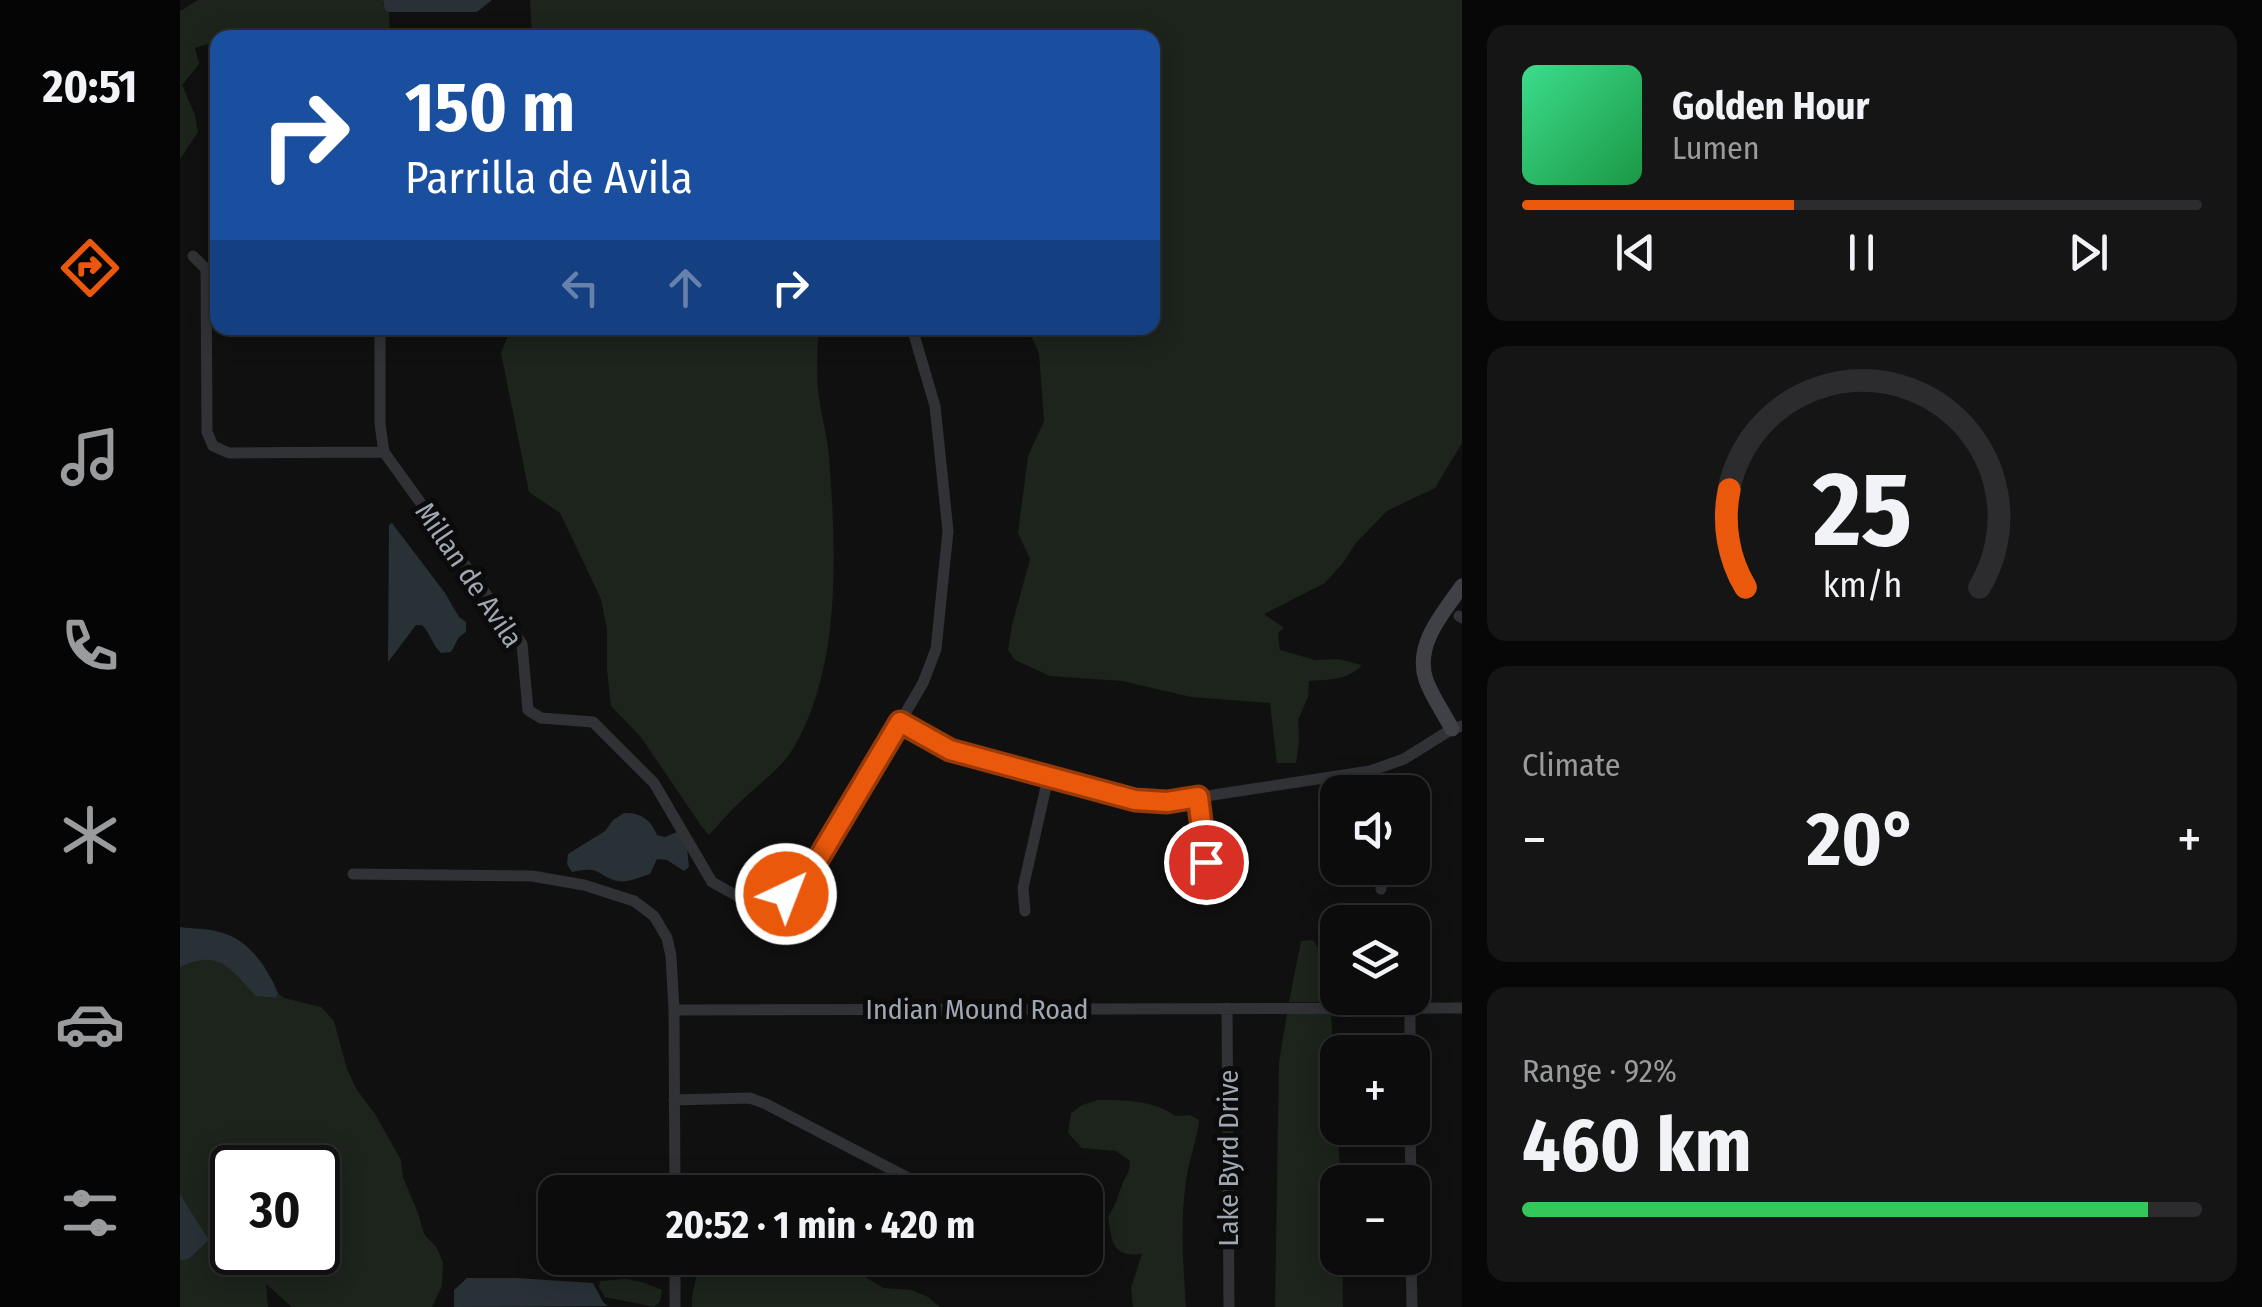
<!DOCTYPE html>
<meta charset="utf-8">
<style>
:root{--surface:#0c0c0d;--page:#151516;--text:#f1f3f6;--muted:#9a9b9d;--line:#2c2c2e;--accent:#ea580c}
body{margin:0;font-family:"Fira Sans Condensed",sans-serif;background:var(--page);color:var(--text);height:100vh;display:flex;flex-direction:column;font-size:38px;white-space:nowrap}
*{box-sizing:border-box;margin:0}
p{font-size:32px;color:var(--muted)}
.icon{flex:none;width:55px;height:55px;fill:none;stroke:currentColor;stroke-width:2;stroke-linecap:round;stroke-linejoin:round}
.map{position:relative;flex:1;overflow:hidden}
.sheet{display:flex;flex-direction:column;gap:25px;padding:25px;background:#070707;width:800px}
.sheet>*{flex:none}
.top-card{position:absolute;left:30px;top:30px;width:950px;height:305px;border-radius:20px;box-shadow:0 5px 25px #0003,0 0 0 2px var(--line);background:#1a4fa0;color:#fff;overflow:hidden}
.controls{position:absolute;left:1140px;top:775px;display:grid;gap:20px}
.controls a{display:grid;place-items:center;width:110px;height:110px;border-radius:20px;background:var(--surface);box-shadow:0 5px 25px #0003,0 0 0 2px var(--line);font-size:50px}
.speed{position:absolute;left:30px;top:1145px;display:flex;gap:20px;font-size:50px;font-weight:700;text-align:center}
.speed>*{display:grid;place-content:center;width:130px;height:130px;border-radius:50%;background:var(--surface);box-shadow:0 5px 25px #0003,0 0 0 2px var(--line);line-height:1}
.speed .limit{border:5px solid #111;border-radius:15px;background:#fff;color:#111}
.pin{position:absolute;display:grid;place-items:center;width:85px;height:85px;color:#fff;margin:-42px;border:5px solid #fff;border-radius:50%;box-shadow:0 2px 10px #0007}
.me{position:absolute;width:110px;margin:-55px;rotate:43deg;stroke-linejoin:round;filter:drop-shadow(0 0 8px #0008)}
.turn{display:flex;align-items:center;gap:35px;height:210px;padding:0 30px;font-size:45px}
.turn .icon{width:130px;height:130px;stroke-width:2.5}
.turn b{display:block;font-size:70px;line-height:85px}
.lanes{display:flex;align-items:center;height:95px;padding:0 30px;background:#0003;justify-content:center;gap:50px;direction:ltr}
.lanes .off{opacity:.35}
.big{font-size:75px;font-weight:700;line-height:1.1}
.sheet .tile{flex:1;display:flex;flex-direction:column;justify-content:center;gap:15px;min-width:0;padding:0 35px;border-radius:20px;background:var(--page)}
.sheet .dial{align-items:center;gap:0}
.dial svg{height:260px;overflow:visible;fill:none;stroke:var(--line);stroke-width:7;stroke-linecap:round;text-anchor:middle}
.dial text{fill:var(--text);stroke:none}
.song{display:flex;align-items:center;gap:30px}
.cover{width:120px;height:120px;border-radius:15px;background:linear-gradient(135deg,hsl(150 70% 55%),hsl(140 70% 35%))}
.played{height:10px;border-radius:5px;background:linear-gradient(90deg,var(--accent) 40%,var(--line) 40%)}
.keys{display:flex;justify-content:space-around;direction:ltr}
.heat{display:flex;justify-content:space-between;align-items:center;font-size:55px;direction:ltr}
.charge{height:15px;border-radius:8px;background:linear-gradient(90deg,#34c759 92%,var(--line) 0)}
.trip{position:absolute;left:358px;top:1175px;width:565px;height:100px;border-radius:20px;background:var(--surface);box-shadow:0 5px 25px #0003,0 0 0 2px var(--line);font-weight:700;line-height:100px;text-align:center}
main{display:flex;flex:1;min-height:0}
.tabs{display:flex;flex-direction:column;width:180px;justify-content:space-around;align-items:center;background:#050505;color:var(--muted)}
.tabs .icon{width:70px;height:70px}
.tabs .on{color:var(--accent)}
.tabs b{font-size:45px;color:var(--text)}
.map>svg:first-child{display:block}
.green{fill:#1c241c;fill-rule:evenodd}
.water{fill:#283136}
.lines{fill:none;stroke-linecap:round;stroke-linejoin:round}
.street{stroke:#313236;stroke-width:11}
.secondary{stroke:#3f4146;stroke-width:15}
.route-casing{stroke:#983908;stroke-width:25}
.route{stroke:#ea580c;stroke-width:18}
.labels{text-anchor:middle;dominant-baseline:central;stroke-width:10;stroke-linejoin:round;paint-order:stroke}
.street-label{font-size:28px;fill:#a0a7b2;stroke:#0b0b0c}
</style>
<main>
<nav class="tabs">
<b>20:51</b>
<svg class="icon on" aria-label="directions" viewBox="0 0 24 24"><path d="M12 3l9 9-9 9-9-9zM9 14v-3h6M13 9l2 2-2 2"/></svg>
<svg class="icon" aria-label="music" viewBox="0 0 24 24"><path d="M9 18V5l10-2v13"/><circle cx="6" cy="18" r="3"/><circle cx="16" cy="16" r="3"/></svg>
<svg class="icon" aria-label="phone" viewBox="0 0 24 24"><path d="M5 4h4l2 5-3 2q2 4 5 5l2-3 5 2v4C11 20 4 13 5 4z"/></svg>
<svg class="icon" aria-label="climate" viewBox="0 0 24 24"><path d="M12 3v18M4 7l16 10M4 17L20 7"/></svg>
<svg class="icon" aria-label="car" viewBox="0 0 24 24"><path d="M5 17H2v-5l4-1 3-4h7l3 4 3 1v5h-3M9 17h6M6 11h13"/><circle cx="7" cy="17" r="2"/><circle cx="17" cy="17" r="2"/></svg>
<svg class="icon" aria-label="filters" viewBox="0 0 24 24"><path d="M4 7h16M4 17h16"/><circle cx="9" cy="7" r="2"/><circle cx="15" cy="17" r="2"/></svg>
</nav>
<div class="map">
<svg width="1282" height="1307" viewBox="0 0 1282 1307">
<rect width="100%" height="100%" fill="#101011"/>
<!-- green -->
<path class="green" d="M 18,0 L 203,0 L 205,11 L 209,12 L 210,37 L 38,38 L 37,41 L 15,48 L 19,64 L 2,85 L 15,115 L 18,132 L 0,159 L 0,11 Z
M 350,0 L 1282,0 L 1282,443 L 1255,488 L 1207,511 L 1175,544 L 1163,563 L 1145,583 L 1084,614 L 1104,628 L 1098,633 L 1100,650 L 1135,660 L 1158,659 L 1182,665 C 1167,681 1150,679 1129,681 L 1128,697 L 1118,720 L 1119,742 L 1116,763 L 1097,763 L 1090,703 L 1011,697 L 942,681 L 870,676 L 835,660 L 828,650 L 832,625 L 850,559 L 838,533 L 848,456 L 864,421 L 859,353 L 847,328 L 972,328 L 972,38 L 352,37 Z
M 331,328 L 638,328 C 638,348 636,369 638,388 C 640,411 647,433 649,456 C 656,549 662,665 614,747 C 601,769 579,784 561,801 C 549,812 540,823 529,835 L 522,827 L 460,736 L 431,706 L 427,670 L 427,630 L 421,599 L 380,513 L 349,492 L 321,353 Z
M 1133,940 L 1143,957 L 1150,1002 L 1109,1002 L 1121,941 Z
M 15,959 C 24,959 33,958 41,962 C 65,973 64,998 96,998 L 98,993 L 104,998 L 141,1007 L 154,1021 L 167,1069 L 177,1090 L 195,1114 L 221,1160 L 223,1177 L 238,1213 L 244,1234 L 257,1248 L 263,1263 L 262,1286 L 252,1307 L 112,1307 L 86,1284 L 88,1307 L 0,1307 L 0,1261 L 9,1259 L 29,1240 L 0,1194 L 0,967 ZM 52,1168 L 138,1168 L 138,1252 L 52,1252 Z
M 1107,1013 L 1151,1013 L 1160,1172 L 1160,1182 L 1158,1182 L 1158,1258 L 1162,1258 L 1163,1307 L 1095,1307 L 1099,1062 Z
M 918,1100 C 944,1100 974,1100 995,1116 L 1010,1115 L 1019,1120 C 1017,1141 1009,1160 1006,1181 C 1000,1225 1003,1263 1006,1307 L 953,1307 L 951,1288 L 962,1254 C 932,1257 932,1243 928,1217 C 936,1205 937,1198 942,1185 C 946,1175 950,1172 950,1161 L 936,1151 L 902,1148 L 888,1133 L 891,1113 L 902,1105 Z
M 519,1258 L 651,1258 L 704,1288 L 731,1290 L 748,1297 L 760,1307 L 512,1307 C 511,1289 519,1275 519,1258 Z
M 445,1279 L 462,1282 L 482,1290 L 480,1302 L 474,1307 L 425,1297 L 419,1287 L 420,1281 Z"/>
<!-- water -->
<path class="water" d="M 203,0 L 312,0 L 297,12 L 209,12 L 205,11 Z
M 212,523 L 265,593 L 279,617 L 286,622 L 286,632 L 279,637 L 271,652 L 261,653 C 252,645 251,634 242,625 L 236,625 L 208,662 L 209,525 Z
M 444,813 C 461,812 471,820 477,835 L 485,837 L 497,832 L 507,849 L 509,867 L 504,871 L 487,860 L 477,859 L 470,874 C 460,877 448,883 438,881 C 416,876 422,865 392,872 L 387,864 L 388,854 L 425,831 L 433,820 Z
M 0,927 C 13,929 27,928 39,932 C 69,939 87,967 98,993 L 96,998 L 76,996 C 50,970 41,948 0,967 Z
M 0,1194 L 29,1240 L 9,1259 L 0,1261 Z
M 287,1278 L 336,1278 L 413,1283 L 423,1302 L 428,1306 L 274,1307 L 274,1290 Z"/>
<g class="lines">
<!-- street -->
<path class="street" d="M 13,256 L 26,269 L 27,432 L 33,446 L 49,453 L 204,452
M 200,328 L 200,424 L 204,452 L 342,644 L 348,710 L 361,718 L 413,722 L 474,783 L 532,882 L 559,897 L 606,894 L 635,867 L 743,683 L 756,649 L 768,531 L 755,406 L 732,328
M 1279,616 L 1282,618
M 719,722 L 770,750 L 955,800 L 987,802 L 1190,771 L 1224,759 L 1272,729 L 1282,726
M 1190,771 L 1194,792
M 1018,797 L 1026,855 L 1027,901
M 1201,868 L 1201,889
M 173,874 L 352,876 L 404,885 L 454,901 L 474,916 L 487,938 L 491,956 L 494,1010 L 495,1192
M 845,911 L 843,888 L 868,778
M 1230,1007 L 1230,1052
M 1047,1008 L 1049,1307
M 494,1010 L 1282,1008
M 494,1100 L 570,1098 L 586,1104 L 755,1192
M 1230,1128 L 1231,1182
M 495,1258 L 495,1307
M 1231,1258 L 1232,1307"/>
<!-- secondary -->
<path class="secondary" d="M 1272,729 C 1264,713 1252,697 1246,680 C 1234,645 1263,613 1282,586"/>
</g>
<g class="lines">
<!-- route casing -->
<g class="route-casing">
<path id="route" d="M 606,894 L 634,866 L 720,722 L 770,750 L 955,800 L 987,802 L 1018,797 L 1026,862"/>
</g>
<!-- route -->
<use href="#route" class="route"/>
</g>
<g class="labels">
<!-- street labels -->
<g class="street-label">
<text transform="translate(289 575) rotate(56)">Millan de Avila</text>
<text x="797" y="1009">Indian Mound Road</text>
<text transform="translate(1048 1158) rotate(-90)">Lake Byrd Drive</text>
</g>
</g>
</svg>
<div class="controls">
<a><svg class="icon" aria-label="sound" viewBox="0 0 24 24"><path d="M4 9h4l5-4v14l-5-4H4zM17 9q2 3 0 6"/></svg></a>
<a><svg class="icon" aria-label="layers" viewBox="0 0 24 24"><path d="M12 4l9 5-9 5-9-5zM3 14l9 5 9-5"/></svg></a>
<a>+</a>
<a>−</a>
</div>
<div class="speed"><div class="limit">30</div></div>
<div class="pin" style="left:1026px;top:862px;background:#d93025"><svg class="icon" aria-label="arrive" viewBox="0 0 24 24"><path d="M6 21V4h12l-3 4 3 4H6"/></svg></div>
<svg class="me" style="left:606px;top:894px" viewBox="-20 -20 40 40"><circle r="17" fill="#ea580c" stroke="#fff" stroke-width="3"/><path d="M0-11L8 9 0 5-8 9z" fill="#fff"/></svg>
<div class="trip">20:52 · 1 min · 420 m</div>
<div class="top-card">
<div class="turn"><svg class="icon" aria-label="right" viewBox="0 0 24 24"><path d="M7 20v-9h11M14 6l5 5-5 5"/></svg><div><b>150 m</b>Parrilla de Avila</div></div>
<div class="lanes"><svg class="icon off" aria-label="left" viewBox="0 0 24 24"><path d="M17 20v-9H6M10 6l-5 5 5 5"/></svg><svg class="icon off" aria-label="ahead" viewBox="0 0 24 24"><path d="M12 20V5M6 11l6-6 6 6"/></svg><svg class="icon" aria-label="right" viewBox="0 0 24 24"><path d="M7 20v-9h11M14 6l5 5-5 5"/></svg></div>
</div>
</div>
<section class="sheet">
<div class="tile">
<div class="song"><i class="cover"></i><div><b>Golden Hour</b><p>Lumen</p></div></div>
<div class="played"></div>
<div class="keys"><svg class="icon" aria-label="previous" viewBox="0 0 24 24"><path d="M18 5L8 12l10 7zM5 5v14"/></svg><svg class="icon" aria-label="pause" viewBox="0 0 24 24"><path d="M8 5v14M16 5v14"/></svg><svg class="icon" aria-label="next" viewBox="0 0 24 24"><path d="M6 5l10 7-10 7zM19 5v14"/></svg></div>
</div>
<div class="tile dial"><svg viewBox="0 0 100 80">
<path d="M14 69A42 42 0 1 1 86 69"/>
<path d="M14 69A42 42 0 0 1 9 39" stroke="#ea580c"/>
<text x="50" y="56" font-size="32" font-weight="700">25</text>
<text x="50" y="72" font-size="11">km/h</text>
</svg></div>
<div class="tile"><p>Climate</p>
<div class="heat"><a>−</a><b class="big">20°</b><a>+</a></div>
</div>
<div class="tile"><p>Range · 92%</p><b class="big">460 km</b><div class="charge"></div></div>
</section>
</main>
